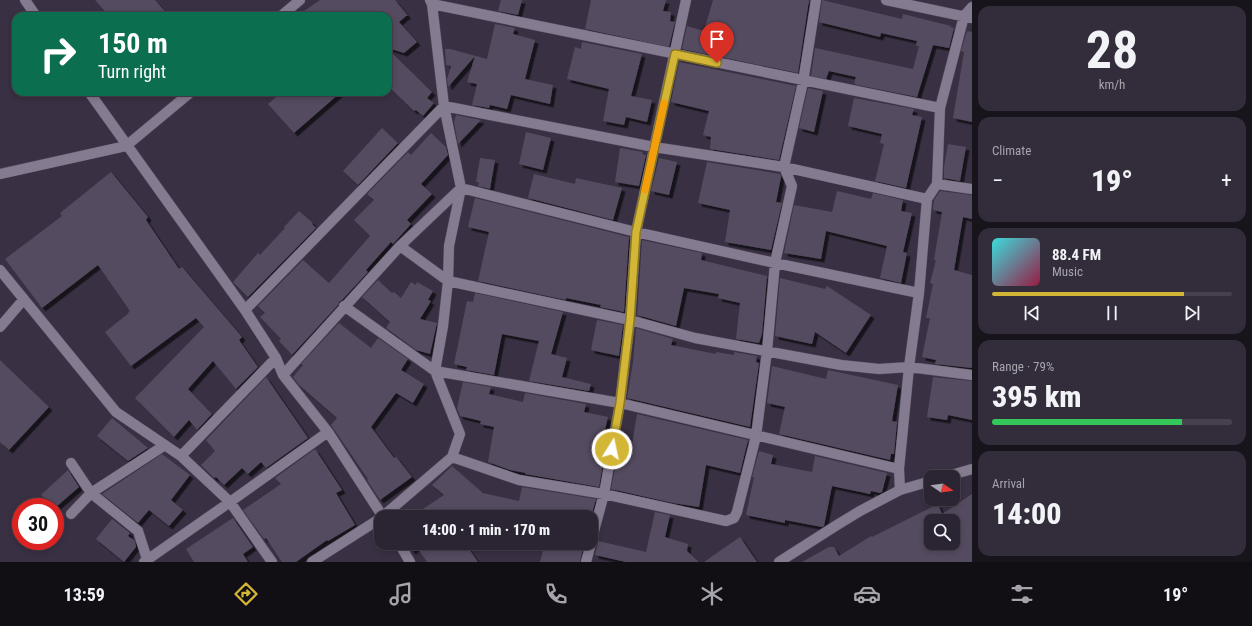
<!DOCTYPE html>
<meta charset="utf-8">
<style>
:root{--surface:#2b2432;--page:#332c3a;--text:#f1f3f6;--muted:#a6a4ac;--line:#47414d;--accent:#d3b635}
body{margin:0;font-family:"Roboto Condensed",sans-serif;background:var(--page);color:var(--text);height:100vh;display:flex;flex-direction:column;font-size:15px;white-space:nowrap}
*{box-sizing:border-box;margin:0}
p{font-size:13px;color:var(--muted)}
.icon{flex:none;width:22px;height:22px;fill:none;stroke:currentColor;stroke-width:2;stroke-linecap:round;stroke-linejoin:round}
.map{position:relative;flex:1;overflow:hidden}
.side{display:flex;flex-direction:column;gap:6px;padding:6px;background:#18141c;width:280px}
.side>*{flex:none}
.top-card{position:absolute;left:12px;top:12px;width:380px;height:84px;border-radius:12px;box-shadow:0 2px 6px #0003,0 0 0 1px var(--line);background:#0b6e4f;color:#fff;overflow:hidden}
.needle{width:26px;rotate:103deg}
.tools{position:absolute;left:924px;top:470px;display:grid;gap:8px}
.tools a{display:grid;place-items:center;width:36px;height:36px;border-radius:8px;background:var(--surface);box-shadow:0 2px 6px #0003,0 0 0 1px var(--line);font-size:20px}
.speed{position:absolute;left:12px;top:498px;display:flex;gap:8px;font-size:20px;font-weight:700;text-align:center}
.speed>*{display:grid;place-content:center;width:52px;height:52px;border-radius:50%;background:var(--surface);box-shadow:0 2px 6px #0003,0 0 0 1px var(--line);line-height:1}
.speed .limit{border:6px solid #d22;background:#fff;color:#111}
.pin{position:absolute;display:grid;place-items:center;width:34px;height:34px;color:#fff;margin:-41px -17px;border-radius:50% 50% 50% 0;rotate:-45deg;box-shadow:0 0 4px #0007}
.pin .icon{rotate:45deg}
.me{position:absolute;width:44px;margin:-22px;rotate:10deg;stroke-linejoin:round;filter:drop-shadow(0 0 3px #0008)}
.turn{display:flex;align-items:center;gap:14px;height:84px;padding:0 20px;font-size:18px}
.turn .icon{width:52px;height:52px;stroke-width:2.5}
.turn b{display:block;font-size:28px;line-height:34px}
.big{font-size:30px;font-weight:800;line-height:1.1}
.side .tile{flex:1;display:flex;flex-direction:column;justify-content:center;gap:6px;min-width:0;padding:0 14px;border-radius:12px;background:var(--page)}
.side .dial{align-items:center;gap:0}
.dial b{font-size:52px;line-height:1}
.song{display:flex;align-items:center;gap:12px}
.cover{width:48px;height:48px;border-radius:6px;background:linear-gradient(135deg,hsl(180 70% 55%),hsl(340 70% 35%))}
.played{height:4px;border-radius:2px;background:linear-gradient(90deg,var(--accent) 80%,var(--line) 80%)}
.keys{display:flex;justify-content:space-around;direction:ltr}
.heat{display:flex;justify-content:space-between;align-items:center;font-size:22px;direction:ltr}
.charge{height:6px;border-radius:3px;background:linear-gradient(90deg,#34c759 79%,var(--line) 0)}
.trip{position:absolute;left:374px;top:510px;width:224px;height:40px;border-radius:12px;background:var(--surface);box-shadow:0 2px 6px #0003,0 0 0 1px var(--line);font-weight:800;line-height:40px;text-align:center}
.tab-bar{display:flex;height:64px;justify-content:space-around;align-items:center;background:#110e14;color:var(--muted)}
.tab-bar .icon{width:28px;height:28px}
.tab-bar .on{color:var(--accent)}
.tab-bar b{font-size:18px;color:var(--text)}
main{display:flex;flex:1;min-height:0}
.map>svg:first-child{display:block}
.building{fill:#554b60;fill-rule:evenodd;filter:url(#shadow)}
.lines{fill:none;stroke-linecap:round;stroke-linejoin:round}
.street-casing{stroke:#554c5d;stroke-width:11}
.street{stroke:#857b91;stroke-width:10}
.route-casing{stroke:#897622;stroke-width:10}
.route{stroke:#d3b635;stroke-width:7}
.slow{stroke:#f59e0b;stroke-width:7}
</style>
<main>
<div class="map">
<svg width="972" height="562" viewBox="0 0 972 562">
<defs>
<filter id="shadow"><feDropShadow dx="3.5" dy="3.5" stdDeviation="0" flood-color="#0009"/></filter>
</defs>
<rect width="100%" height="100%" fill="#393043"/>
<!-- building -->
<path class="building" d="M 95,0 L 155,0 L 169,16 L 109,16 Z
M 320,0 L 395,0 L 408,16 L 406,16 L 399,22 L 417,42 L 404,53 L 388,48 L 388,16 L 297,16 Z
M 501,0 L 522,0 L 518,15 L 498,11 Z
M 591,0 L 666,0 L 663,11 L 671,12 L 670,21 L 675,22 L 669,47 L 585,29 Z
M 713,0 L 809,0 L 798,73 L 682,49 L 687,26 L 704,31 Z
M 822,0 L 902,19 L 903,14 L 951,26 L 950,27 L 954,28 L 949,48 L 933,45 L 917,97 L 857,85 L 854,83 L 856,77 L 829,71 L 826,79 L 811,76 L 815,48 L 913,69 L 919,46 L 916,46 L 917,41 L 881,33 L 880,37 L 819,22 Z
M 495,24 L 515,28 L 513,34 L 535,40 L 525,79 L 553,85 L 550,104 L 511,95 L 507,109 L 490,105 L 489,108 L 472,105 L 477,84 L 467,82 L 475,56 L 448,87 L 447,79 L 451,66 L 446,65 L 445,49 L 450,49 L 487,59 Z
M 967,31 L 972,32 L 972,122 L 953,118 L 964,52 L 961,51 Z
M 582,42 L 642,54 L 631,96 L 652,100 L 647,122 L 626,117 L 624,125 L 603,121 L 609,89 L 567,79 L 575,47 L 581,49 Z
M 388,49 L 432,92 L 427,98 L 434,103 L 423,116 L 416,110 L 414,111 L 388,86 Z
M 679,62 L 796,86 L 779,160 L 710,149 L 711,137 L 703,135 L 709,111 L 671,102 Z
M 808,88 L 823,91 L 814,132 L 799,128 Z
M 282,92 L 341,92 L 294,133 L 268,104 Z
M 854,98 L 914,109 L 912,115 L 922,117 L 906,188 L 875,181 L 884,144 L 880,143 L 882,134 L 848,126 Z
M 456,115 L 481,120 L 458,144 L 454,122 Z
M 382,128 L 398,143 L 358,185 L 343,171 Z
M 526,132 L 551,138 L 543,170 L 519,164 Z
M 431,133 L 446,147 L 448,155 L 421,184 L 432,194 L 407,220 L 411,224 L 393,244 L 391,242 L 366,270 L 368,272 L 342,300 L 339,302 L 338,305 L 292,355 L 279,341 L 281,339 L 260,317 L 265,313 L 258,306 L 303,260 L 329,283 L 370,236 L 354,220 L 374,200 L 367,194 L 408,152 L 411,155 Z
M 948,144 L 966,147 L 960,181 L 944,178 L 944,167 Z
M 620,148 L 643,152 L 642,154 L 646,155 L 639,186 L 615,182 Z
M 480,158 L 495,160 L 490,189 L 478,186 L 479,182 L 476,182 Z
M 659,158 L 677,162 L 669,195 L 651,191 Z
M 707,162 L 780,174 L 781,177 L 776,202 L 782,203 L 771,250 L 725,242 L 730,210 L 698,203 Z
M 111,172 L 148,217 L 146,220 L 179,269 L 182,267 L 242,337 L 239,340 L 258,367 L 236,389 L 213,361 L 188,389 L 212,414 L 197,430 L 189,420 L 174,437 L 135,398 L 204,327 L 196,318 L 131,366 L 105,332 L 129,313 L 128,312 L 130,311 L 98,265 L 42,308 L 5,259 L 62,216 L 60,213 Z
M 534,174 L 575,184 L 576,178 L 622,188 L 613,220 L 528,198 Z
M 837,191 L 871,199 L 873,193 L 903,200 L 901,211 L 912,213 L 903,252 L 907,253 L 901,283 L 880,278 L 887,246 L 826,231 L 821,259 L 784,253 L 794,205 L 832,212 Z
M 940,191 L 972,195 L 972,219 L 963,217 L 954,270 L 972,275 L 972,368 L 935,364 L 936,360 L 922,357 L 930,318 L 926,318 L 933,284 L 930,283 L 936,260 L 934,260 L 942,212 L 933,210 L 933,208 L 934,200 Z
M 475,198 L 629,237 L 624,312 L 600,307 L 601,305 L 566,298 L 566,300 L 478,281 L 489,232 L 468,227 Z
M 299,211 L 313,223 L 312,224 L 316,228 L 248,297 L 233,282 L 258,253 L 260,255 L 285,228 L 284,227 Z
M 642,240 L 702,253 L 701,260 L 767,276 L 762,334 L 759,343 L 736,339 L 740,303 L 718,298 L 719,294 L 684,288 L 676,326 L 637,315 Z
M 780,278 L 825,289 L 827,286 L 871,315 L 846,353 L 815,332 L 812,344 L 775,336 Z
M 378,280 L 392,293 L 394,292 L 401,298 L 411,282 L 416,285 L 417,282 L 433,291 L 428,300 L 431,301 L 420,319 L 437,323 L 430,354 L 416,350 L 386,328 L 390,322 L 362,297 Z
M 475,293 L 563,312 L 551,354 L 567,358 L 562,377 L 591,384 L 589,391 L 529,381 L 539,341 L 502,334 L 494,375 L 466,370 L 467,367 L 454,364 L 467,301 L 473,302 Z
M 597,320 L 623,325 L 619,356 L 591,350 Z
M 339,323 L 371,348 L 378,338 L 408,359 L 401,370 L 424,384 L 413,403 L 396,393 L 371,427 L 394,458 L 396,457 L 412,477 L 380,500 L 367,480 L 368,479 L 331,425 L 337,418 L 299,385 L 293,377 L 303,365 L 301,364 Z
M 636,328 L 673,339 L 671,345 L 716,354 L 716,352 L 734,355 L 734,352 L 757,356 L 756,362 L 759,363 L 750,427 L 627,398 L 633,362 Z
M 0,360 L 49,407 L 9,450 L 0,442 Z
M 772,366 L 826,379 L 828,370 L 898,385 L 892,421 L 897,422 L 894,454 L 891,454 L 890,460 L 779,434 L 785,407 L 767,403 Z
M 266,377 L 308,438 L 266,468 L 261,462 L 248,474 L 242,468 L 224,485 L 216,477 L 214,478 L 201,465 L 215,451 L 206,440 Z
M 933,377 L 972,381 L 972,420 L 948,415 L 947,420 L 927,417 Z
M 463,382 L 491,387 L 489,394 L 523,402 L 525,393 L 586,404 L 584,412 L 608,417 L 600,451 L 605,452 L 599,487 L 525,474 L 526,473 L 510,470 L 488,462 L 494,427 L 480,424 L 481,421 L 460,416 L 457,408 Z
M 637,414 L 748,440 L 740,473 L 706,465 L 699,507 L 673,503 L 611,489 L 618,454 L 630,457 Z
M 112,418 L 148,448 L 128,461 L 97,436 Z
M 315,449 L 342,490 L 336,493 L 355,525 L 328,541 L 327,540 L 296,562 L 282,562 L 266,538 L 264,539 L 243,510 L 281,484 L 275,478 Z
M 759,451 L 773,455 L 771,464 L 812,472 L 815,456 L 887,473 L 882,492 L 880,493 L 871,491 L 870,494 L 832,486 L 824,526 L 822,527 L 785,520 L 785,523 L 746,515 L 754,477 L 752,477 Z
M 162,454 L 190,475 L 171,500 L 183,510 L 169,526 L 149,510 L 138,523 L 102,494 Z
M 452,466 L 483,493 L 519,501 L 522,487 L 596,499 L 591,517 L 411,517 L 444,495 L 432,485 Z
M 68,470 L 79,487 L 56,507 L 41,495 Z
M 972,494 L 972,562 L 802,562 L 829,547 L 834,547 L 839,556 L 871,536 L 872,537 L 938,504 L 942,514 ZM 931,521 L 953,521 L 953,543 L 931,543 Z
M 655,512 L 670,515 L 665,537 L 688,544 L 687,551 L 699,562 L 626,562 L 595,555 L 598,541 L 646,552 Z
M 233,518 L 253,547 L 243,554 L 248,562 L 194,562 L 186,549 Z
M 112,519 L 130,533 L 128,536 L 135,541 L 136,547 L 124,562 L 96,539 Z
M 740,537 L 757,562 L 704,562 Z
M 407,543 L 465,543 L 478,562 L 427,562 L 417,547 L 412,551 Z
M 545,543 L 584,543 L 580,562 L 540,562 Z"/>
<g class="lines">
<!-- street casing -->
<g class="street-casing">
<path id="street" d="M 25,0 L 36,16
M 430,0 L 432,4 L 444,106 L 461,188 L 449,246 L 448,281 L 443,326 L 435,371 L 460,434 L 452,457
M 886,0 L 972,18
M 432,4 C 602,39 771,75 940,108
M 281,16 L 300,0
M 89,92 L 245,310 L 276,358 L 283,375 L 328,432 L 383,517
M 0,174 L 126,146 L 191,92
M 937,184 L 972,189
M 400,246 L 448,281 L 630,320 L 695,338 L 841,365 L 879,369 L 909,367 L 972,375
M 0,270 L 116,412 L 181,456 L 230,502 L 272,562
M 344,306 L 435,371 L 620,403 L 899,469
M 245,310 L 444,106 L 654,147 L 784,167 L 927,199
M 0,327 L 24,299
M 283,375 L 400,246 L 461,188 L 636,232 L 775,263 L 919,293
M 181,456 L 276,358
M 71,463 L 91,493 L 138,531 L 148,562
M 944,477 L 972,469
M 900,490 L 899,469 L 909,367 L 919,293 L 927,199 L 937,184 L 940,108 L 964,16 L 972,7
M 71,514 L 91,493 L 165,445
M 382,517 L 452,457 L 519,480 L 604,494 L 726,521 L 734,518 L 737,512 L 756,436 L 767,351 L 775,263 L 792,186 L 784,167 L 803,82 L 816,0
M 591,542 L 604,494 L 620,403 L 630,320 L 636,232 L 686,0
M 399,543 L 410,562
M 144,562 L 230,502 L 328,432
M 312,562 L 381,518
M 586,562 L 591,543
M 779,562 L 837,525 L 860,511 L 900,490 L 931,481"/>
</g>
<!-- street -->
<use href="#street" class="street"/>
</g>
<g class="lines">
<!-- route casing -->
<g class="route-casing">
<path id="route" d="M 612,449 L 620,403 L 630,320 L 636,232 L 675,54 L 717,63"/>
</g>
<!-- route -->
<use href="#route" class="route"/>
<!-- slow -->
<path class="slow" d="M 645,190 L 664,103"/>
</g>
</svg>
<div class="tools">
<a><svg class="needle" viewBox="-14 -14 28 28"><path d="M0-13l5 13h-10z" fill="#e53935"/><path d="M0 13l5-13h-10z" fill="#a6a4ac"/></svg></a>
<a><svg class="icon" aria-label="search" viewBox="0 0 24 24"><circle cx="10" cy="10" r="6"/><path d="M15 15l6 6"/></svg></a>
</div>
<div class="speed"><div class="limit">30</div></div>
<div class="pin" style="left:717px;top:63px;background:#d93025"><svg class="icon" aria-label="arrive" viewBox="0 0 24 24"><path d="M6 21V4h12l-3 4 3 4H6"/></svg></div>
<svg class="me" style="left:612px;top:449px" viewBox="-20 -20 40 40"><circle r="17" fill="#d3b635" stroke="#fff" stroke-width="3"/><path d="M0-11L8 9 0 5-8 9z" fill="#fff"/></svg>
<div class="trip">14:00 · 1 min · 170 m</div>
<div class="top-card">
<div class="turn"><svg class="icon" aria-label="right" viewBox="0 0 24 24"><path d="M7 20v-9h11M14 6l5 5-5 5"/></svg><div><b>150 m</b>Turn right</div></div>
</div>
</div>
<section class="side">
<div class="tile dial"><b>28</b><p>km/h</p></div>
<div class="tile"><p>Climate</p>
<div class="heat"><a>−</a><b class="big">19°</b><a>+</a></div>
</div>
<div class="tile">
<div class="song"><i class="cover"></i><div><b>88.4 FM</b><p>Music</p></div></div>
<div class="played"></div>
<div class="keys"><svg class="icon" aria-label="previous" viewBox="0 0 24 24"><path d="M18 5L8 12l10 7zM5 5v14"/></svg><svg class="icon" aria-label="pause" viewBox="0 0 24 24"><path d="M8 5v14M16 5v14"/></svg><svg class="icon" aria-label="next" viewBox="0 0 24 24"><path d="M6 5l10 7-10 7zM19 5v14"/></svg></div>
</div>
<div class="tile"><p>Range · 79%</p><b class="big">395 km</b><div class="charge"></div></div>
<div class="tile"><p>Arrival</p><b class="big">14:00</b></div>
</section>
</main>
<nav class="tab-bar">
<b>13:59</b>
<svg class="icon on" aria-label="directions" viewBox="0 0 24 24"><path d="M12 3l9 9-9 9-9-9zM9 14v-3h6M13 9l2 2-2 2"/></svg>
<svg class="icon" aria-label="music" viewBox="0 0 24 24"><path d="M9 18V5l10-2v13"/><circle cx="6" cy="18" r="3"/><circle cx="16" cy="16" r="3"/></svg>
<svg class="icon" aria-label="phone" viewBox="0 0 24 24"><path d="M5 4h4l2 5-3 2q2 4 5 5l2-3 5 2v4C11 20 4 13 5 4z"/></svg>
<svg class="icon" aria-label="climate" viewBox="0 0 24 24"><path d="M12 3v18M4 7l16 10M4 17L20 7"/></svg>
<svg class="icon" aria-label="car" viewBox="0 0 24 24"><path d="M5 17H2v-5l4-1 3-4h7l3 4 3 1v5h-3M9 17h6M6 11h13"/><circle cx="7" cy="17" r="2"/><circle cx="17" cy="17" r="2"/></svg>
<svg class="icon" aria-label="filters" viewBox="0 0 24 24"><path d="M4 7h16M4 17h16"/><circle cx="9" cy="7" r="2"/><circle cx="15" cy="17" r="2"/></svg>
<b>19°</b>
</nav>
